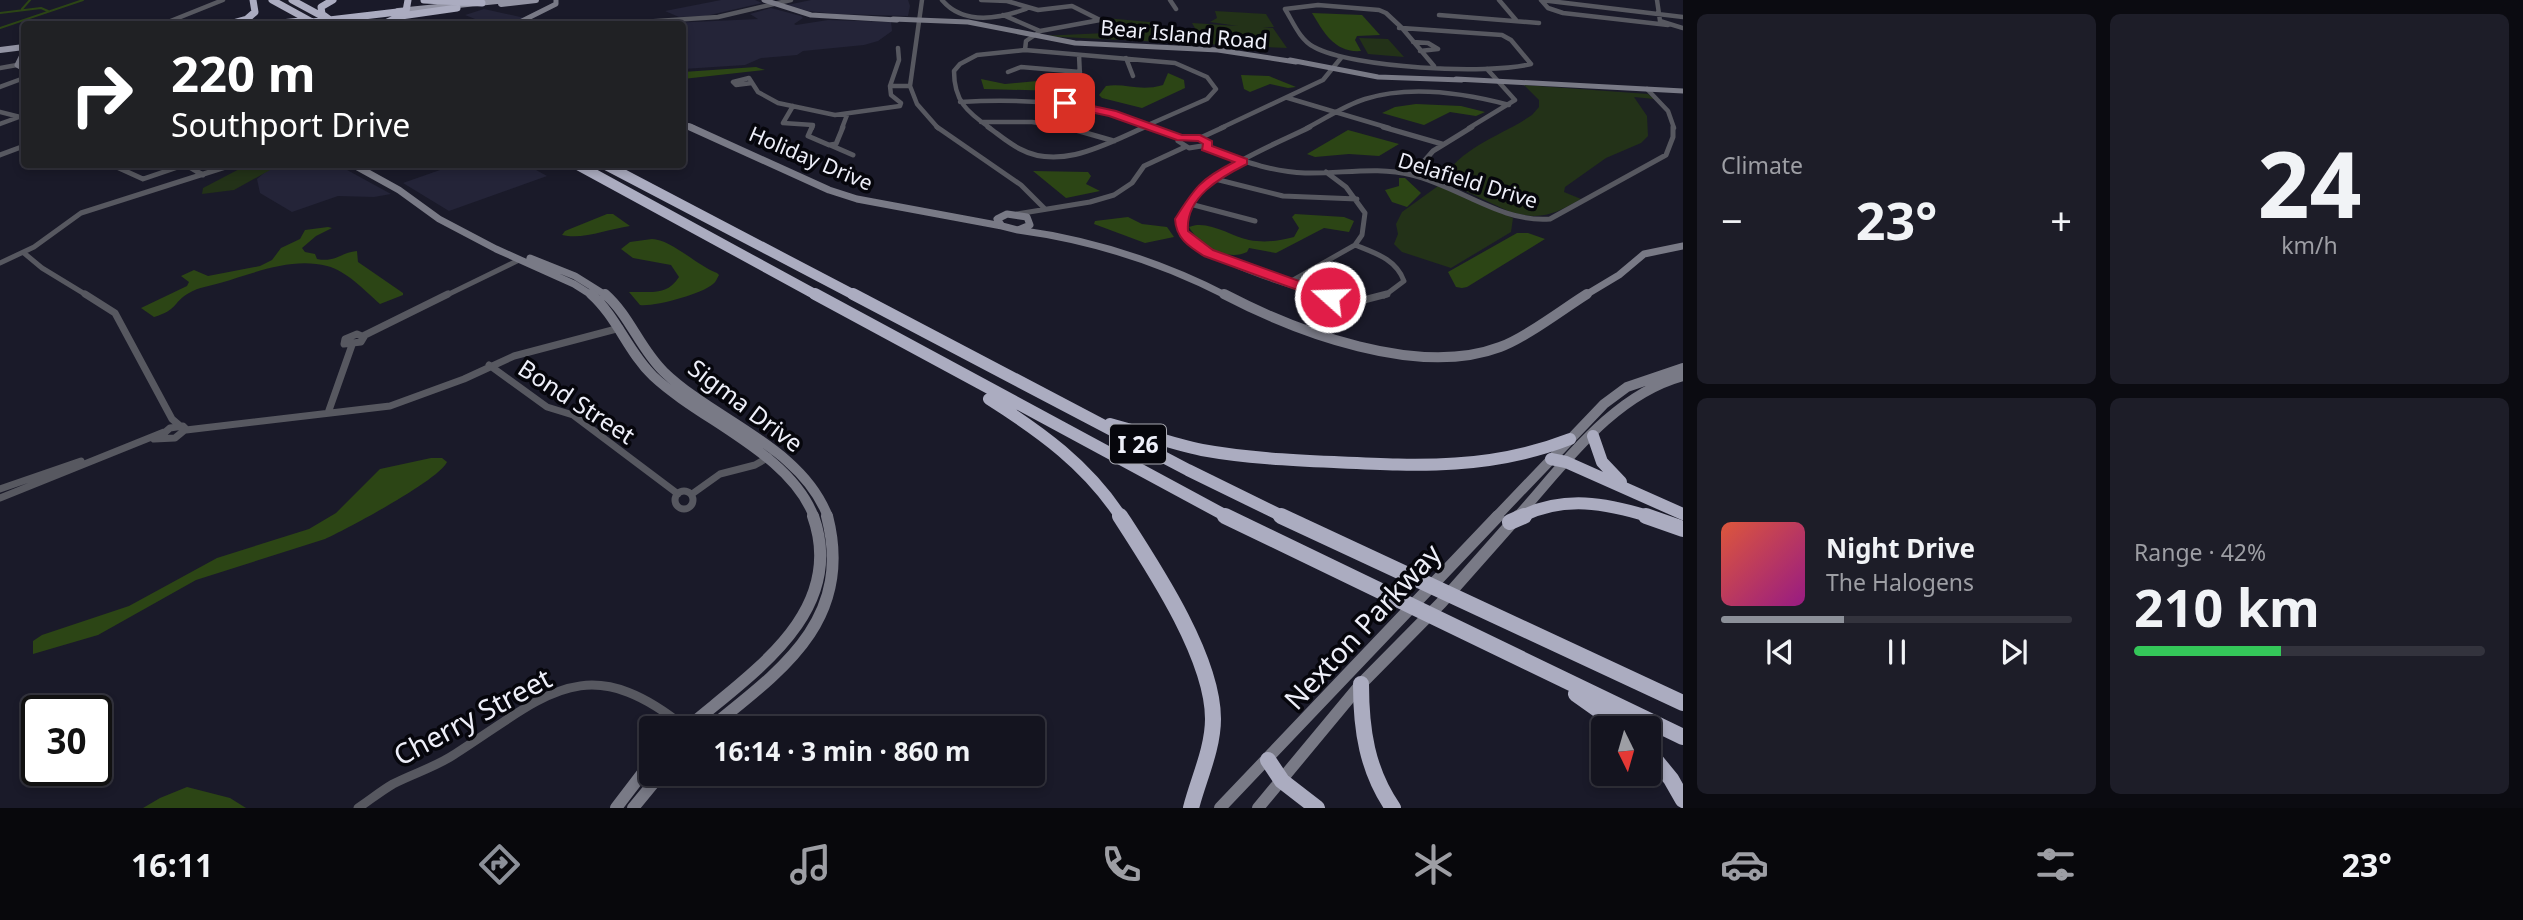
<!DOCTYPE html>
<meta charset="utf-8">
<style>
:root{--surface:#14141f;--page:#1d1d28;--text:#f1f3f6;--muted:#9d9ea4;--line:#33333d;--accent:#8c9099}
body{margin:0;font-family:"Noto Sans",sans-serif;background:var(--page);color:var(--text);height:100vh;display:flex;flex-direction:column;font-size:26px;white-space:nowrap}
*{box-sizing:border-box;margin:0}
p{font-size:23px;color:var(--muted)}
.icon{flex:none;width:38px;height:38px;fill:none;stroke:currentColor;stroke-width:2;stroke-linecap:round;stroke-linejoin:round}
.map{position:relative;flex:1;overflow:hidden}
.side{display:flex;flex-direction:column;gap:14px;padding:14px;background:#0b0b11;width:840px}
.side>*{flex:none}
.top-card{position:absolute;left:21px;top:21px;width:665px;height:147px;border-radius:7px;box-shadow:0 4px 10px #0003,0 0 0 2px var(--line);background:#202124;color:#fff;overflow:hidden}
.needle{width:46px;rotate:175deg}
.tools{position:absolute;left:1591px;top:716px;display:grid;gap:14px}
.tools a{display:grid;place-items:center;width:70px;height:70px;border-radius:7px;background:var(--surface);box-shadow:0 4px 10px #0003,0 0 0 2px var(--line);font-size:35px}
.speed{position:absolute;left:21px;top:695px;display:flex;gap:14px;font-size:35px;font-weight:700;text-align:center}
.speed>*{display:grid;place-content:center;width:91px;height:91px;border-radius:50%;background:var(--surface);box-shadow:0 4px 10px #0003,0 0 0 2px var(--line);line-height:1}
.speed .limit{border:4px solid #111;border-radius:10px;background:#fff;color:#111}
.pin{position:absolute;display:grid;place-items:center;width:60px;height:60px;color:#fff;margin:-30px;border-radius:14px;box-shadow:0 4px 10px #0006}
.me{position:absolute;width:77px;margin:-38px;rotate:290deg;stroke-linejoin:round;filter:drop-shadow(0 0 5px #0008)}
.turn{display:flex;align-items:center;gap:24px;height:147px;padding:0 35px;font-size:32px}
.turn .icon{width:91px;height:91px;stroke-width:2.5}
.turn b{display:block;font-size:49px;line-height:60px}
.big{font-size:52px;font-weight:700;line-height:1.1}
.side .widget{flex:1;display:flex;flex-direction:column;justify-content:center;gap:10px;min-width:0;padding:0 24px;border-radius:10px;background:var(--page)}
.side .dial{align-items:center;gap:0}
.dial b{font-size:91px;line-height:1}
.song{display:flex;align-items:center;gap:21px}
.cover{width:84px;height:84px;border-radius:10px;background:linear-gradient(135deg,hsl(10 70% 55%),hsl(310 70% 35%))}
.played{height:7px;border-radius:4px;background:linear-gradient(90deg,var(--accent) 35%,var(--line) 35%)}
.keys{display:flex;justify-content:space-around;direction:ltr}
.heat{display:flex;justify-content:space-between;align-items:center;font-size:38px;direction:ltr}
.charge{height:10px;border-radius:5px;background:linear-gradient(90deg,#34c759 42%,var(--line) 0)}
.side .tiles{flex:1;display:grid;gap:14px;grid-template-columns:repeat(2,1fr)}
.trip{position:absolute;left:639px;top:716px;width:406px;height:70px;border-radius:7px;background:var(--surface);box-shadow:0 4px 10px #0003,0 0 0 2px var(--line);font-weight:700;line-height:70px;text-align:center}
.dock{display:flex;height:112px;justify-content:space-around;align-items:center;background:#08080c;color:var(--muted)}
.dock .icon{width:49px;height:49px}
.dock .current{color:var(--accent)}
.dock b{font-size:32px;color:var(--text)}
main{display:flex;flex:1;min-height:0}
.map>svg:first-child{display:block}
.built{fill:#242438}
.green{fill:#233218}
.water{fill:#2c4515}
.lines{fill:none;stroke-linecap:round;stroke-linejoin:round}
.stream{stroke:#2c4515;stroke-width:2}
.street-far3{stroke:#575860;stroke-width:4.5}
.street-far2{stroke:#575860;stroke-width:5}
.street-far1{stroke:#575860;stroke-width:7}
.street{stroke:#575860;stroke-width:9}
.secondary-far3{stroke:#797a86;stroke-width:5}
.secondary-far2{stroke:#797a86;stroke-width:7}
.secondary-far1{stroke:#797a86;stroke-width:10}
.secondary{stroke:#797a86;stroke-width:12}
.primary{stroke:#9394a4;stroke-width:6}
.highway-far3{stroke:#abacc0;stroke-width:7}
.highway-far2{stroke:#abacc0;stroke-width:10}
.highway-far1{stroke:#abacc0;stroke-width:12}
.highway{stroke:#abacc0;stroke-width:16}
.route{fill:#e11d48;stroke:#92132f;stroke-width:2}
.labels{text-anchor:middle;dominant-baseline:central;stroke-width:7;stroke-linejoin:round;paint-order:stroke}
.far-street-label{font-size:21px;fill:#eeeff9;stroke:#06060c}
.shield{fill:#06060c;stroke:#a8a9b2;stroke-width:2}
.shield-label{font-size:23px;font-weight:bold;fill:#eeeff9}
.street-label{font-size:24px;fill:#eeeff9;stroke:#06060c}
.near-street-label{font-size:28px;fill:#eeeff9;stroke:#06060c}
</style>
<main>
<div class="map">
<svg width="1683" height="808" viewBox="0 0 1683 808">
<rect width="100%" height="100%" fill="#1a1a29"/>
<!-- built -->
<path class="built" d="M 721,0 L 755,0 L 762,3 L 706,16 L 679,17 L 665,11 Z
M 811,0 L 908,0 L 910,6 L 908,16 L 836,14 L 808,11 L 787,5 Z
M 771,8 L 801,16 L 803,18 L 794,24 L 796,25 L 828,20 L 891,22 L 892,31 L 878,41 L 864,45 L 803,51 L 797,55 L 761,58 L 745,65 L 683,69 L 682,24 L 649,24 L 758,19 L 750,14 Z
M 484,9 L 525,18 L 508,24 L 450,24 L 475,19 L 465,15 Z
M 457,164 L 527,165 L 547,176 L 449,211 L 403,183 Z
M 273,165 L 338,165 L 391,194 L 374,197 L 338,196 L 292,212 L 260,193 L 257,179 Z"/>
<!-- green -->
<path class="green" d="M 1215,11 L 1266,14 L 1274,27 L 1263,27 L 1273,28 L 1287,48 L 1041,36 L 1106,33 L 1106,27 L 1101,24 L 1106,18 L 1160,23 C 1169,45 1178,41 1199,35 L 1192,23 L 1238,26 L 1210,22 L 1217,18 Z
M 1359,38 L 1388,39 L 1404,57 L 1368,54 Z
M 1524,85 L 1648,94 L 1654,99 L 1634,97 L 1647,116 L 1648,136 L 1641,143 L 1606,158 L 1565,187 L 1564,192 L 1581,199 C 1553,215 1540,221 1508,211 L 1442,180 C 1462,146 1501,136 1532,115 L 1539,107 L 1539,100 Z
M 247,165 L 279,165 L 234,190 L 202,194 L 203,188 Z
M 1438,186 L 1513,218 L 1511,232 L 1451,268 L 1402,252 L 1394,244 L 1398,234 L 1396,224 L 1402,212 Z"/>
<!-- water -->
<path class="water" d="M 1312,13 L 1362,15 L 1380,35 L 1357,36 L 1355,40 L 1361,51 C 1335,53 1324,33 1312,13 Z
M 756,67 L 765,70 L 683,79 L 683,72 Z
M 1168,73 L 1184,80 L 1185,88 L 1142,108 L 1102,98 L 1099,95 L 1106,86 C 1126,83 1140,92 1163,85 Z
M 1241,75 L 1269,76 L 1296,87 L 1288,88 L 1270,84 L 1250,92 L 1244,89 Z
M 981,79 L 1005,84 L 1048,80 L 1064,83 L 1065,86 L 1060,91 L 984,89 Z
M 1416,104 L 1461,106 L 1485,112 L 1476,116 L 1450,112 L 1424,125 L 1382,113 L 1395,107 Z
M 1348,130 L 1399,144 L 1379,156 L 1349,154 L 1315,157 L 1307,154 Z
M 1033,171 L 1088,172 L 1091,176 L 1086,184 L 1100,191 L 1066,198 Z
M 1399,178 L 1405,178 L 1421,193 L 1407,207 L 1392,202 L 1385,190 L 1399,186 Z
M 607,214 L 613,214 L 630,226 C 608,229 583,240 562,235 L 565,231 Z
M 1295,214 L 1344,217 L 1354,221 L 1349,232 L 1324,228 L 1276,253 L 1249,248 L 1247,252 C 1227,262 1199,245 1189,227 C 1207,219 1231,236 1249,240 C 1265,243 1278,241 1294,237 L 1299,228 L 1292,217 Z
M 1128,217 L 1142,224 L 1167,227 L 1174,237 L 1145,243 L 1094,224 L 1095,221 Z
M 328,227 L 332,228 L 316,236 L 302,248 L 305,252 L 315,254 L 317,259 C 335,263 342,252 357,251 L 358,262 L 403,293 L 403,295 L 380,304 C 365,291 347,271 327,266 C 292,257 254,273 220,283 C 210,286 199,287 189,293 C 172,303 178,310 154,317 L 141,308 L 187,286 L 189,282 L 181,276 L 194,270 L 208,276 L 260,266 L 272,260 L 281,248 L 300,239 L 305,230 Z
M 1517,233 L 1528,233 L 1545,239 L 1467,287 L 1462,288 L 1456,287 L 1448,272 Z
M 652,239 C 670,239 698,266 717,273 L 719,275 C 717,278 716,282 713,284 C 702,294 654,307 640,305 L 629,292 C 650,291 666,297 679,277 L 671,265 L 633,258 L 621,249 L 630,242 Z
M 431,458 L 442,458 L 447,462 C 439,480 347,529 325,539 L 196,580 L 98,635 L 33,654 L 33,641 L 42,635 L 129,606 L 217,558 L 309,529 L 336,513 L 380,469 Z
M 187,787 L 230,798 L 246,808 L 143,808 L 160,798 Z"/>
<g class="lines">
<!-- stream -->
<path class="stream" d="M 22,9 L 30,0
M 0,13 L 41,8 L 48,11
M 0,28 L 83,0"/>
<!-- street-far3 -->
<path class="street-far3" d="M 922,0 L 910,86 L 917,104 L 938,128
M 942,0 C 963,25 998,19 1026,9
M 981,0 L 1007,1 L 1038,10 L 1072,6 L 1100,20 L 1040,31 L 1003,15
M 1170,0 L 1176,9
M 1499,0 L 1516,20
M 1541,0 L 1683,17
M 1541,0 L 1548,8 L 1563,13 L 1668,25
M 1657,0 L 1660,21 L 1683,28
M 1318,5 L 1379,10 L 1386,13 L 1402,28 L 1502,35 L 1511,40 L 1531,64 C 1488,75 1352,68 1314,47 C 1300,40 1293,22 1285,9 Z
M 1439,15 L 1539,23
M 163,24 L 223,0
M 611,24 L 718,17 L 791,0
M 1399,28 L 1402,28
M 1402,28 L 1434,66
M 1413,42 L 1428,43 L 1438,49 L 1420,51
M 1025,50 L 1026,41 L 1038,33
M 1126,58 L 1133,76
M 0,68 L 17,65
M 1008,72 L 1021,67 L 1080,72
M 752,83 L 736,85 L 733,82 L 749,78 L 758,92 L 778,103 L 835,115 L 900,106 L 901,103 L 891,95 L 890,86 L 910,86
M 890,86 L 899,60 L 898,48
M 0,87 L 24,78
M 1647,89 L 1668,111 L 1674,128
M 1288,98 L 1389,128
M 960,102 C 1034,98 1084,103 1154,128
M 1065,103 L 1080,76 L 1079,55
M 793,106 L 783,123 L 813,125 L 812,128
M 0,112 L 24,118
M 981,122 L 1032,122 L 1073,128
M 0,124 L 19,117
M 842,128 L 847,115
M 990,128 C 967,112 954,101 954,71 L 960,64 L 977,55 L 1025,50 L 1175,63 L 1207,77 L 1216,89 L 1207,99 L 1141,128
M 1221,128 L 1323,80 L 1341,58
M 1307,128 C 1325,119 1345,105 1365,99 C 1410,85 1464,93 1509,105
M 1469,128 L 1515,100 L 1487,69"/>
<!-- street-far2 -->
<path class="street-far2" d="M 812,127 L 808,136 L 829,145 L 836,144 L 843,127
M 937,127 L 1021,185 L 1045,209
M 988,127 C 998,134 1008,143 1020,149 C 1061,171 1108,143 1145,127
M 1065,127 L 1114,141
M 1149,127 L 1181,138
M 1310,127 C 1273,146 1181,178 1181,228 C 1208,263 1286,285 1328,296
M 1383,127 L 1442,144
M 1181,138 L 1200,138 L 1208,145 L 1189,148 L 1178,141 Z
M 1200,138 L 1224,127
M 830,145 L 853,155
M 1206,148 C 1238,159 1270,172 1305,173 C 1341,174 1377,166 1412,175 C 1458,186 1502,223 1550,219 L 1666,155 L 1673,137 L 1673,127
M 0,155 L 24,146
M 110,164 L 143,179 L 187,164
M 186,165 L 203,175
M 1412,175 L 1433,151 L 1472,127
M 1211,178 L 1283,196 L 1357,199
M 1190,204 L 1255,221
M 1017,214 L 1090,202 L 1114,195 L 1132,183 L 1144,166 L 1185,147
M 1355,245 C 1375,253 1396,259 1404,281 L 1384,296
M 24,253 L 42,268 L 88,296
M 0,263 L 34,247 L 81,213 L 235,164
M 1288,283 L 1355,245 L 1362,235 L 1365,213 L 1346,187 L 1326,172
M 445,296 L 519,260"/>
<!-- street-far1 -->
<path class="street-far1" d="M 85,294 L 115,313 L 172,419 L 179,425
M 1322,294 L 1356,302 L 1387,294
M 357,334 L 364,337 L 361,342 L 344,344 L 345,339 Z
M 363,336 L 448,294
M 489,365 L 547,407 L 573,415 L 678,494
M 328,413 L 352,345
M 186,430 L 390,406 L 464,379 L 514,356 L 620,328
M 154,439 L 175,438 L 186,429 L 183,426 L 170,428 L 163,434
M 0,489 L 81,461
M675 500a9 9 0 1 1 18 0a9 9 0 1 1-18 0Z
M 692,494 L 720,474 L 755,465 L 769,457
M 0,498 L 164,432"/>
<!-- street -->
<path class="street" d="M 358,808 C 370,800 381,791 393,784 C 414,773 436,767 455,754 C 547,695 586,647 686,728"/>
<!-- secondary-far3 -->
<path class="secondary-far3" d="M 764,0 L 811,15 L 897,20
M 893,19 L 968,22 L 1075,43 L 1218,50 L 1296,62
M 516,24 L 556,4 L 556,0
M 24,51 L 17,65 L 24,69
M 1290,60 L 1378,77 L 1462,80
M 1456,79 L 1683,91
M 682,123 L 694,128"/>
<!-- secondary-far2 -->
<path class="secondary-far2" d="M 690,127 L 829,190 L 857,199 L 1002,226
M 352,164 L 399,190 L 439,219 L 496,249 L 574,284 L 593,296
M 1007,214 L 1027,217 L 1030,225 L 1018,230 L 1002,226 L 997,219 Z
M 1018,230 C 1092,240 1161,262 1227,296
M 530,258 L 575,276 L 607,296
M 1584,296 L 1619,275 L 1644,254 L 1683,246"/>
<!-- secondary-far1 -->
<path class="secondary-far1" d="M 591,294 C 617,317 628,352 653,376 C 701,421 790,453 814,517
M 605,294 C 630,316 640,349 664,372 C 715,421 802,447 828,517
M 1224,294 C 1297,332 1418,378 1500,347 C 1525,338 1563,309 1587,294
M 1496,517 L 1604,404 L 1627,387 L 1683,368
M 1517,517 C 1564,465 1612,395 1683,376"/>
<!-- secondary -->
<path class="secondary" d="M 687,728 C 750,674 848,613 813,516
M 710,728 C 782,670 854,620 827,516
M 616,808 L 651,762
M 633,808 L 661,774
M 1220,808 L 1498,516
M 1258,808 L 1361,684 L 1441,603 L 1518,516"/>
<!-- primary -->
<path class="primary" d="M 501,4 L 536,0
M 398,11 L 507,0
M 256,24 L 281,22
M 0,50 L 24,47"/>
<!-- highway-far3 -->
<path class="highway-far3" d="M 272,0 L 314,23
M 292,0 L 329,20
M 424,0 L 482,3
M 329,19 L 322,14 L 321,7 L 333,0
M 229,24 L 247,19 L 255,12 L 253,0
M 271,24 L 301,21
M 295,24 L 406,11 L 408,0
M 383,24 L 401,16 L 457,8"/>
<!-- highway-far2 -->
<path class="highway-far2" d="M 576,164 L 818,296
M 604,164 L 856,296"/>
<!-- highway-far1 -->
<path class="highway-far1" d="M 815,294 L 1228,517
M 853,294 L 1188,470 L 1284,517
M 989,399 C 1041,432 1087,465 1121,517
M 1110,424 C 1141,432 1171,444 1202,450 C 1246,458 1290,460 1334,462 C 1418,466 1490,470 1570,439
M 1593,436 L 1602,462 L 1621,482
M 1551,459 L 1566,462 L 1683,514
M 1520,517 C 1564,495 1606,503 1651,517"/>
<!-- highway -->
<path class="highway" d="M 1120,516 C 1153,567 1213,657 1213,719 C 1213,749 1198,780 1191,808
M 1225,516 L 1683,737
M 1281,516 L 1683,703
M 1646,516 L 1683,529
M 1510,522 L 1524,516
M 1361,684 C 1361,730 1367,770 1393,808
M 1576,694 L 1624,728
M 1648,751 L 1671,779 L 1683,800
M 1268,760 L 1282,781 L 1317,808"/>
</g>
<!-- route -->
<path class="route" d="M 1065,100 L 1116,111 L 1182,135 L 1200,135 L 1212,141 L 1212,146 L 1247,159 L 1247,164 C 1221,177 1185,197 1188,231 L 1213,250 L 1335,294 L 1335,300 L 1325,300 L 1204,256 C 1188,246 1176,238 1175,219 C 1195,187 1201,179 1234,162 L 1202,150 L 1203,144 L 1198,141 L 1177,140 L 1109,116 L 1062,106 L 1060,103 Z"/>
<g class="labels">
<!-- far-street labels -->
<g class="far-street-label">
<text transform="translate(1184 34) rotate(5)">Bear Island Road</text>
<text transform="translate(811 158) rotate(23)">Holiday Drive</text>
<text transform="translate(1468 180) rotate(17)">Delafield Drive</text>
</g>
<!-- shield labels -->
<rect class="shield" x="1110" y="424.5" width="56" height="39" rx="5"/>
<g class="shield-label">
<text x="1138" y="444">I 26</text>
</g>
<!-- street labels -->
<g class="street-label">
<text transform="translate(577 401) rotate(33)">Bond Street</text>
<text transform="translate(746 405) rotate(37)">Sigma Drive</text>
</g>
<!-- near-street labels -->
<g class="near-street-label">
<text transform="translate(1362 626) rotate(-47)">Nexton Parkway</text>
<text transform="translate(472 716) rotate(-28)">Cherry Street</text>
</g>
</g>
</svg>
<div class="tools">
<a><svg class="needle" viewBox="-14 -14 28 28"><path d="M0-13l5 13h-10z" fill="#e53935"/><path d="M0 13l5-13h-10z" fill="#9d9ea4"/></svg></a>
</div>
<div class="speed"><div class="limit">30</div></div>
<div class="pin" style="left:1065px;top:103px;background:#d93025"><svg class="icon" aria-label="arrive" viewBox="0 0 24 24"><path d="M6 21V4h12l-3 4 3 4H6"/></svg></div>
<svg class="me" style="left:1330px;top:297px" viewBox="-20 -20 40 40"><circle r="17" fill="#e11d48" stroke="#fff" stroke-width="3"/><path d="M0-11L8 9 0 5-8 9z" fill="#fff"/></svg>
<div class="trip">16:14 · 3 min · 860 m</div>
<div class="top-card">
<div class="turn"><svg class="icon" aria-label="right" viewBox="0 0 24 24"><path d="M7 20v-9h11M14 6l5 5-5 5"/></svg><div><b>220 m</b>Southport Drive</div></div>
</div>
</div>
<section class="side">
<div class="tiles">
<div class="widget"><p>Climate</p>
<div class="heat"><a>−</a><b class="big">23°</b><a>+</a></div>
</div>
<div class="widget dial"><b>24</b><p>km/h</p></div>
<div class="widget">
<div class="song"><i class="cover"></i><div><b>Night Drive</b><p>The Halogens</p></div></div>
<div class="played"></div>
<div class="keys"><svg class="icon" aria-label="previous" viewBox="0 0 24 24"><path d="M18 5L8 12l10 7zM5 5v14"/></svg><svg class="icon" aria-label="pause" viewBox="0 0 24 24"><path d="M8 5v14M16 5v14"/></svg><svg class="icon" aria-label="next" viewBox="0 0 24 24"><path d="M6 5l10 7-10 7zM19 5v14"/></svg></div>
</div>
<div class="widget"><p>Range · 42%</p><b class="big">210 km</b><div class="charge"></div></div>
</div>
</section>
</main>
<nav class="dock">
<b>16:11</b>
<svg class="icon current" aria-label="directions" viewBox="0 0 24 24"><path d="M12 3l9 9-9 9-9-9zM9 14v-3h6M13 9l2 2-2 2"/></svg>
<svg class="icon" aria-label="music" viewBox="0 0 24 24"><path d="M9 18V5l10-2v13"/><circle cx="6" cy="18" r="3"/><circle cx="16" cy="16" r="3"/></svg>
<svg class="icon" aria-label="phone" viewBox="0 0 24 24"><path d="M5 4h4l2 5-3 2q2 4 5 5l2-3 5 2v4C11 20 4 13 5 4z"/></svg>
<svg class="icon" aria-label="climate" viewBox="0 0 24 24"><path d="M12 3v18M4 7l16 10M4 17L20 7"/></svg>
<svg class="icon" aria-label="car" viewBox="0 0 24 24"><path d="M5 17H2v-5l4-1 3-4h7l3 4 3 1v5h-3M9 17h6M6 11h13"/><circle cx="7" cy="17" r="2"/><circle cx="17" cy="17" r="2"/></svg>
<svg class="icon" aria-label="filters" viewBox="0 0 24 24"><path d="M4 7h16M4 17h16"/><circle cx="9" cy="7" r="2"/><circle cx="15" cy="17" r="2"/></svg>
<b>23°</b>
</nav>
